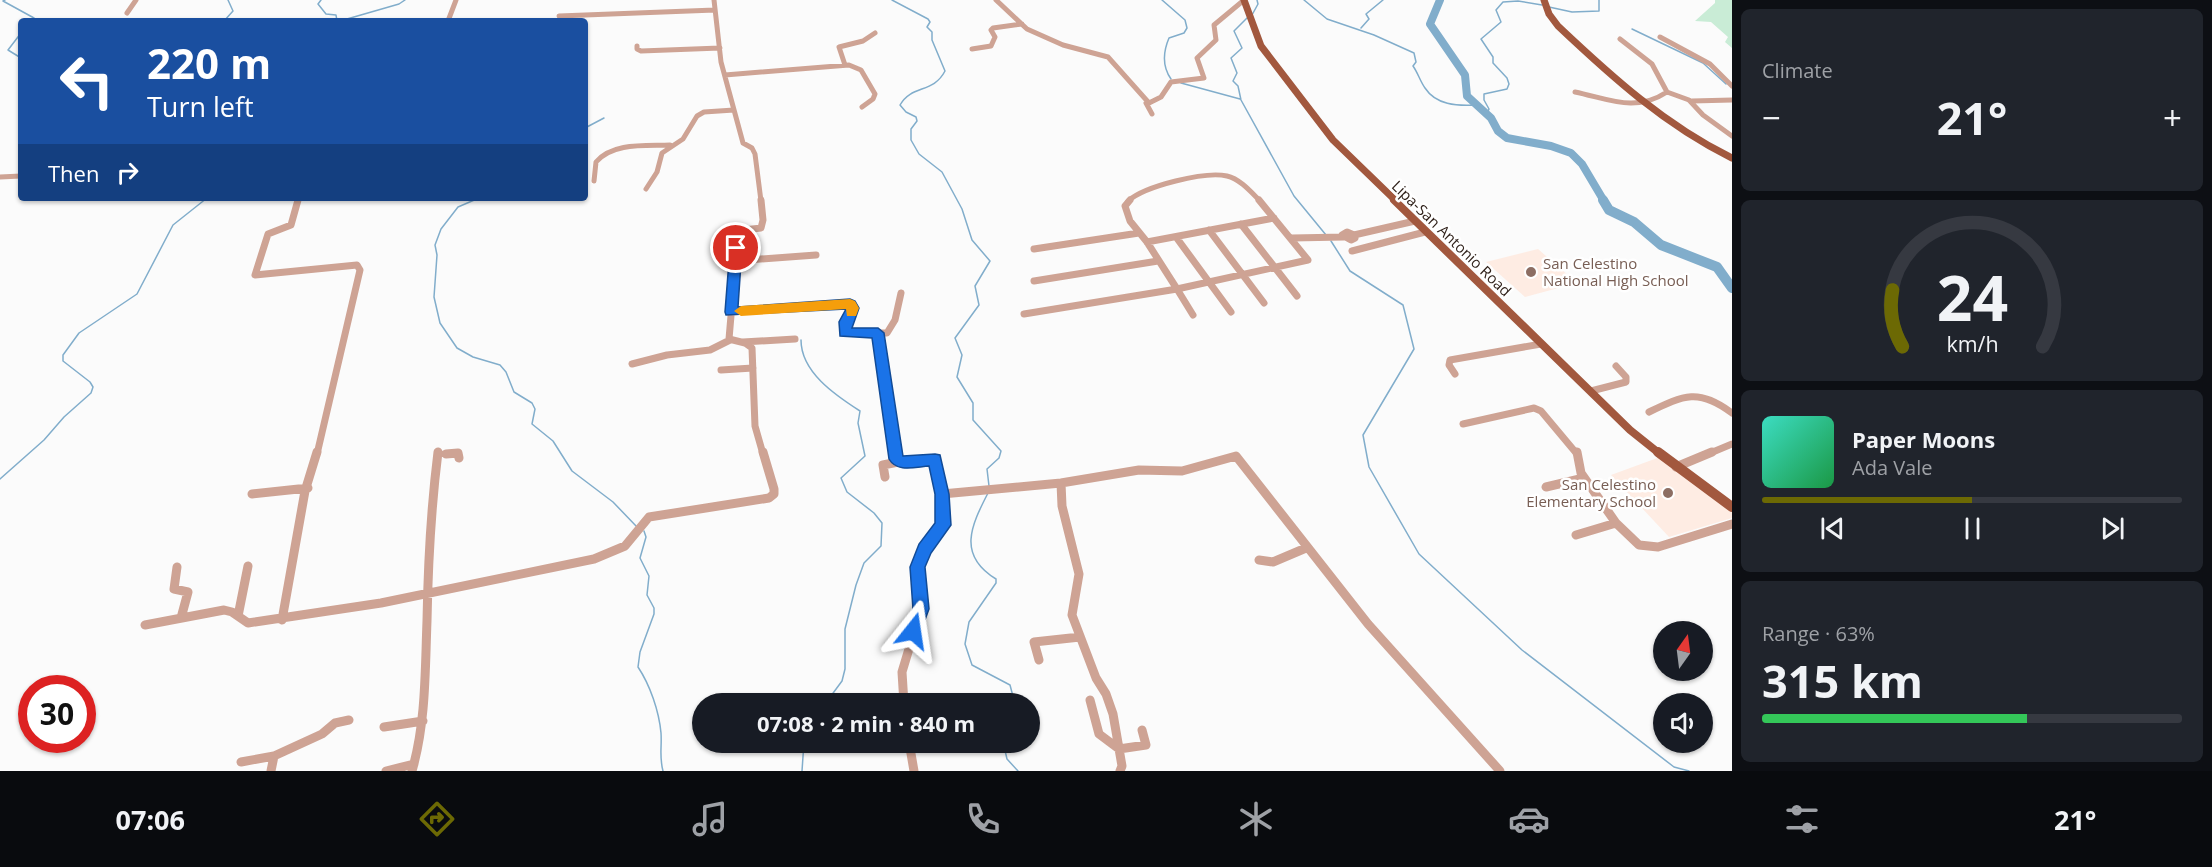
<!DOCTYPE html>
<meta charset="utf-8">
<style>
:root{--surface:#171b24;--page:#20242c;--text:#f1f3f6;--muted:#9ea1a6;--line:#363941;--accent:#6c6904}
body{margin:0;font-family:"Open Sans",sans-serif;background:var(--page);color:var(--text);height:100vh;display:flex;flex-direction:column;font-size:22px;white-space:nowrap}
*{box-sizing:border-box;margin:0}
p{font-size:20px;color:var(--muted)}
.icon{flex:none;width:33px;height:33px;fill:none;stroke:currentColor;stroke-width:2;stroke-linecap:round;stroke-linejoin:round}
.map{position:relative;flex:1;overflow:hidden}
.panel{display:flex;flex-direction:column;gap:9px;padding:9px;background:#0d0f14;width:480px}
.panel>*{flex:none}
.top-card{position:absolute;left:18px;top:18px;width:570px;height:183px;border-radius:6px;box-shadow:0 2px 4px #0004;background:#1a4fa0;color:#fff;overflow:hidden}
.needle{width:39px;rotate:14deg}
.fabs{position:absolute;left:1653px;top:621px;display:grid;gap:12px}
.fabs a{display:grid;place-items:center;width:60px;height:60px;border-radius:50%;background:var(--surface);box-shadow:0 2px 4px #0004;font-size:30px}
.speed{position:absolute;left:18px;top:675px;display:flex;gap:12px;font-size:30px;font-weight:700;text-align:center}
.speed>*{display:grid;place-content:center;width:78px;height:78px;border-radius:50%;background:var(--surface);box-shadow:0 2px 4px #0004;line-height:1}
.speed .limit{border:9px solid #d22;background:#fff;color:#111}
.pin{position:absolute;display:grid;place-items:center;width:51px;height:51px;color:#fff;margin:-26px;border:3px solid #fff;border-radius:50%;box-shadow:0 2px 6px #0007}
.me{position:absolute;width:66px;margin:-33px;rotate:15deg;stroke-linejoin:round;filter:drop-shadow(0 0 4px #0008)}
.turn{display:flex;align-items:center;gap:21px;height:126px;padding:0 30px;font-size:27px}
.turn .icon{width:78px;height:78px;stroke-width:2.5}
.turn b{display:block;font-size:42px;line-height:51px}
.then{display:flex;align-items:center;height:57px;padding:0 30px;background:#0003;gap:12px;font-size:22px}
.big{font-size:45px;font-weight:700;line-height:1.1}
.panel .widget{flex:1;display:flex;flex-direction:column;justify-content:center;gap:9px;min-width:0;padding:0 21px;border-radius:9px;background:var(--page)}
.panel .dial{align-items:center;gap:0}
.dial svg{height:156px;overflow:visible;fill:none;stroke:var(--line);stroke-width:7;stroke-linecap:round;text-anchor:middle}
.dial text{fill:var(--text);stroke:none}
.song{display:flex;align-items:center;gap:18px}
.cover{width:72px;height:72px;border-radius:9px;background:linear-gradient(135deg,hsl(170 70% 55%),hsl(140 70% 35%))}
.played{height:6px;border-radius:3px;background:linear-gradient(90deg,var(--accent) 50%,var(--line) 50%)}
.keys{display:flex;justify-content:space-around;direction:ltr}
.heat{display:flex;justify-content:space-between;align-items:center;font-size:33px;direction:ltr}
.charge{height:9px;border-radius:4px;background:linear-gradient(90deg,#34c759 63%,var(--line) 0)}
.trip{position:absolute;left:692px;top:693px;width:348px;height:60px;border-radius:30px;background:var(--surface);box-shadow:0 2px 4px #0004;font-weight:700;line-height:60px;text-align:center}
.menu{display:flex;height:96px;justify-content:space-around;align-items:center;background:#090b0e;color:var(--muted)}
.menu .icon{width:42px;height:42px}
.menu .on{color:var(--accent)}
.menu b{font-size:27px;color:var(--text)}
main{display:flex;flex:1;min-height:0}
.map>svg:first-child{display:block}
.built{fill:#feece3}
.green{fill:#c9ecd6}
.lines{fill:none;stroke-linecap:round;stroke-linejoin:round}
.stream{stroke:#81adcb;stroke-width:1.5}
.river-far1{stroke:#81adcb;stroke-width:8}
.river{stroke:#81adcb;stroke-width:10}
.minor-far2{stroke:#cea394;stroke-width:5}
.minor-far1{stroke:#cea394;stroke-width:7}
.minor{stroke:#cea394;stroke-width:9}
.major-far2{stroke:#a2583e;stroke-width:7}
.major-far1{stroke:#a2583e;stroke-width:8}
.major{stroke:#a2583e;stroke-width:10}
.route{fill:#1a73e8;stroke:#114b97;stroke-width:1.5}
.slow{fill:#f59e0b}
.education-dot{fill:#8d6e63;stroke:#fff;stroke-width:2}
.labels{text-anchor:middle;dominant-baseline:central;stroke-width:5;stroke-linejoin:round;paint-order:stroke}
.street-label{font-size:15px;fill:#31231c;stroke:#fff}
.education-label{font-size:15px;fill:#785e54;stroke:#fff;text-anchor:start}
</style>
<main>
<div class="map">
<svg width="1732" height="771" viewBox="0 0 1732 771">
<rect width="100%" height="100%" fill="#fbfbfb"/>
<!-- built -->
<path class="built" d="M 1538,249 L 1577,283 L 1525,297 L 1486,262 Z
M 1660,457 L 1732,510 L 1732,518 L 1669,537 L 1611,475 Z"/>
<!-- green -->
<path class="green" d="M 1715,0 L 1732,0 L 1732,48 L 1725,42 L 1728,37 L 1711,22 L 1695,21 L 1715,3 Z"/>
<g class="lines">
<!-- stream -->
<path class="stream" d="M 5,0 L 3,1 L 34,18 L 34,21
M 321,0 L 318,4 L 326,14 L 336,15 L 337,21
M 892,0 L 928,19 L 930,22 L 927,27 L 932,32 L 932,40 L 945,71 C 933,94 912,84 900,105 L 906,112 L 916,117 L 917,121 L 911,129 L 911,140 L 919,154 L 942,172 L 962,209 L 972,240 L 990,261 L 975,286 L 979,305 L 955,338 L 962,355 L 957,377 L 973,403 L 973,420 L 1001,451 L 999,458 L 987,469 L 989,486
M 1162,0 L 1185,20 L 1187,28 L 1184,33 L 1169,38 C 1163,52 1162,66 1171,79
M 1304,0 L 1327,19 L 1374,35 L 1414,53 L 1416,62 L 1413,66 C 1418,73 1420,81 1425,88 C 1436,105 1457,106 1475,105
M 1549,7 L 1572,12 L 1599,11 L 1599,0
M 1252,15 L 1258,4 L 1257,0
M 1247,18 L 1234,31 L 1242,48 L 1231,58 L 1237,73 L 1233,81 L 1238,86 L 1241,100 L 1294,196 L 1326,235
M 224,21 L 233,11 L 228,0
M 340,21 L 399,4 L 405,0
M 1361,28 L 1369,19 L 1366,14 L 1383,0
M 1632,29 L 1703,63 L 1726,84
M 21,33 L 8,50 L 21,58
M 1181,83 L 1240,99
M 1487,114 L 1489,109 L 1484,100 L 1484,94 L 1507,89 L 1509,84 L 1507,78 L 1493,63 L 1493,57 L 1481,39 L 1501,22 L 1496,10 L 1503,2 L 1518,1 L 1542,5
M 585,128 L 604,118
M 479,198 L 458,207 L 441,229 L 435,245 L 437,255 L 434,297 L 440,323 L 457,348 L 473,357 L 500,365 L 506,372 L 514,392 L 532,403 L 535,409 L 532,424 L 553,441 L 572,471 L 613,502 L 637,527
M 1331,241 L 1350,271 L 1403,305 L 1414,349 L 1363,435 L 1369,467 L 1419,554 L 1522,650 L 1674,767 L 1689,771
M 801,340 C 801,372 835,395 860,411 L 858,423 L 865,456 L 841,478 L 847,492 L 874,513 L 882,523 L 881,546 L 864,563 L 856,585 L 845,629 L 845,669 L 842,681 L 825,704
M 0,479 L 44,440 L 64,417 L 91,393 L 93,387 L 90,382 L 63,361 L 63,355 L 79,333 L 137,294 L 173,225 L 207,198
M 988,493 C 971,526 957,555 996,579 L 996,583 L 969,622 L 965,644 L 972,665 L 1010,685 L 1015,704
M 644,531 L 646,537 L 640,558 L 649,576 L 647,595 L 654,608 L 654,614 L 640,652 L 638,667 C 650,685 659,711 661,733 C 662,748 659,756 663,771
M 1003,742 L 1007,759 L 1018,771
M 802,771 L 804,742"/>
<!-- river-far1 -->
<path class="river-far1" d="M 1440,0 L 1430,24 L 1465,75 L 1467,96 L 1491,118 L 1498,131 L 1507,138 L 1551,146 L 1571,153 L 1582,164 L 1604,201"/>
<!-- river -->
<path class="river" d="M 1603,200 L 1609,210 L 1634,222 L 1661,245 L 1717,267 L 1732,288"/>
<!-- minor-far2 -->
<path class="minor-far2" d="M 714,0 L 721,62 L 743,143 L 752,148 L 755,154 L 761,201
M 996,0 L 1027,29 L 1063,45 L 1108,57 L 1149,103 L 1161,97 L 1171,82 L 1204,78 L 1197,58 L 1216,40 L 1214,25 L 1244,0
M 127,13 L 136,0
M 559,16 L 715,10
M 448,21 L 456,0
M 1660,37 L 1710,64 L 1732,86
M 1620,39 L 1652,64 L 1667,92 L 1689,100 L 1703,115 L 1732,136
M 637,46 L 637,49 L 641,51 L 720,48
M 972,49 L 991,46 L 995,37 L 991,30 L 993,28 L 1022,24
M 845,65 L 839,47 L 863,41 L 875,33
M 725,75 L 849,65 L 861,70 L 875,94 L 873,99 L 862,107
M 1575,92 C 1609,99 1635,113 1667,92
M 1692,101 L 1732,100
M 1146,103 L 1152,114
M 0,177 L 21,176
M 594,181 L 596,162 C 613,142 646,146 670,145
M 646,189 L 657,172 L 662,153 L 683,139 L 697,116 L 704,112 L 734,110
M 298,201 L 299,198
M 1128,201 C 1145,186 1205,171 1227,176 C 1240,179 1251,192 1260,201"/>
<!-- minor-far1 -->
<path class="minor-far1" d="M 298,200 L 291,225 L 268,234 L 255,275 L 357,265 L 360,270 L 317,454
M 761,200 L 763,220 L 761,228 L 744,230 L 738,234 L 729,339 L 745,343 L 752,348 L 755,426 L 763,454
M 1130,200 L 1125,206 L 1130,221 L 1147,242 L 1177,289
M 1241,224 L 1297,296
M 1209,230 L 1264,303
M 1347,232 L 1354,235 L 1355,238 L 1351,240 L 1342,235 Z
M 1354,235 L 1415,221
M 1176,237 L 1231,312
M 1292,238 L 1344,237
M 1147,242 L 1274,218
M 1034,249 L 1139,233
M 1352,251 L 1425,232
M 734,261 L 816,255
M 1034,281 L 1158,261
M 1177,289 L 1193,315
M 1177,289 L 1308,260 L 1259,200
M 731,312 L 850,304 L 853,308 L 846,322 L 845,333 L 887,333 L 895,320 L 901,293
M 1024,314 L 1177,289
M 878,333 L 896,454
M 743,342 L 795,339
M 632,364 L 667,355 L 710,350 L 730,340
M 721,370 L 753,368
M 1455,374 L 1449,365 L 1450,360 L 1541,344
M 1591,391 L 1626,382 L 1626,377 L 1616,366
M 1649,412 C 1684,395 1699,388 1732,413
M 1463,424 L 1534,408 L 1541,411 L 1577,454
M 448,454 L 458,454
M 1708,454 L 1732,444"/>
<!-- minor -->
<path class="minor" d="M 896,452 L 897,460 L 901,462 L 936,461 L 945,518 L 943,525 L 924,549 L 917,567 L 921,609 L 902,672 L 904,704
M 1577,452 L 1581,473 L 1616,523 L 1639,545 L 1658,547 L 1732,524
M 446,454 L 458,453 L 459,458
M 1676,467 L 1712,452
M 885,477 L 883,465 L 898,462
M 1061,483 L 1062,506 L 1079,574 L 1072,615 L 1096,678 L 1106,694 L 1113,714 L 1122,766 L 1120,771
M 1546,487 L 1584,478
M 252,494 L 308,488
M 942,494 L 1061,483 L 1139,470 L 1182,471 L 1236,456 L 1368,624 L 1500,771
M 1576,535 L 1616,523
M 1259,560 L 1273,562 L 1306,548
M 177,567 L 174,589 L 188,592 L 181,618
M 238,616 L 248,566
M 282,620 L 305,491 L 317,452
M 145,625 L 224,610 L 232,612 L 248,623 L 381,603 L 594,559 L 625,546 L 649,517 L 769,498 L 774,494 L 774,489 L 763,452
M 1039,660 L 1034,642 L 1080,637
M 1090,700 L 1099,734 L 1119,749 L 1146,745 L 1142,730
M 914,704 L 917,698
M 384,727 L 423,721
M 909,742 L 914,771
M 274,756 L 322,734 L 335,723 L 349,720
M 241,762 L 274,756 L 271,771
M 386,771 L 414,764
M 412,771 C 426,722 425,672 427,621 C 428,565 431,508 438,452"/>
<!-- major-far2 -->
<path class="major-far2" d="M 1244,0 L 1261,46 L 1333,140 L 1396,201
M 1544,0 L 1549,14 L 1558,26 C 1612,77 1665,125 1732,158"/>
<!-- major-far1 -->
<path class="major-far1" d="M 1394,200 L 1630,430 L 1660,454"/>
<!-- major -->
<path class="major" d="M 1658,452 L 1732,507"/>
</g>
<!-- route -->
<path class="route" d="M 736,244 L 742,248 L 738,307 L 850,299 L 855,301 L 859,308 L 852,328 L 878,328 L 884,333 L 903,456 L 935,454 L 940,455 L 949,494 L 951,525 L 931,553 L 925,567 L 929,609 L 919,636 L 913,639 L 907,636 L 905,631 L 913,609 L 910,567 L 919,544 L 935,523 L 935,494 L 929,466 C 915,467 897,473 889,459 L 872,338 L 840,336 L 839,322 L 846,309 L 726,315 L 725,312 L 730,248 Z"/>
<!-- slow -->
<path class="slow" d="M 850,299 L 855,301 L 859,308 L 856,316 L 847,316 L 846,309 L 741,316 L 734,311 L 741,306 Z"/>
<!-- markers -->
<g class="education-dot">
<circle cx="1531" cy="272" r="6"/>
<circle cx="1668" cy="493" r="6"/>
</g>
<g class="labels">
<!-- street labels -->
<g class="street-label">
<text transform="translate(1452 238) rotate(44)">Lipa-San Antonio Road</text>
</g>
<!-- education labels -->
<g class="education-label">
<text x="1543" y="263">San Celestino<tspan x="1543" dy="17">National High School</tspan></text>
<text x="1656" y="484" text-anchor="end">San Celestino<tspan x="1656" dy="17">Elementary School</tspan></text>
</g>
</g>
</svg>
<div class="fabs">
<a><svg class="needle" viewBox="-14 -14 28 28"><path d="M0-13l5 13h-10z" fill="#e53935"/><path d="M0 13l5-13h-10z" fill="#9ea1a6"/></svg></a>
<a><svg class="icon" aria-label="sound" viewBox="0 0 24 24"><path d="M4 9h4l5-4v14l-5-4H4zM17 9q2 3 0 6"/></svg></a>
</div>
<div class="speed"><div class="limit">30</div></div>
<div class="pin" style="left:736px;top:248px;background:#d93025"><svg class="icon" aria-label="arrive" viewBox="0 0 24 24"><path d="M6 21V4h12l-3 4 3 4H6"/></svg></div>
<svg class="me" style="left:913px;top:631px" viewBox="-20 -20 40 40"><path d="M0-17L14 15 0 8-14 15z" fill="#1a73e8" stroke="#fff" stroke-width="4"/></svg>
<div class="trip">07:08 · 2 min · 840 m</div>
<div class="top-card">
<div class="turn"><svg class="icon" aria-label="left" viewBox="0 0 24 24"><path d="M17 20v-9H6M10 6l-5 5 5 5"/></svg><div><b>220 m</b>Turn left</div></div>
<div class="then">Then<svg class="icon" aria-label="right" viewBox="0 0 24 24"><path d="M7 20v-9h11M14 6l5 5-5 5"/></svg></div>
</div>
</div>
<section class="panel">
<div class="widget"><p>Climate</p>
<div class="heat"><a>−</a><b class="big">21°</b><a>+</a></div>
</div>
<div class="widget dial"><svg viewBox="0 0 100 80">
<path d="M14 69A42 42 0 1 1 86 69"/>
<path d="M14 69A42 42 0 0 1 9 40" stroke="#6c6904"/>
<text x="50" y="56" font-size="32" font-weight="700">24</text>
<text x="50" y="72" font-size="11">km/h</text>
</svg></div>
<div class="widget">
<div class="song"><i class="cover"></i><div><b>Paper Moons</b><p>Ada Vale</p></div></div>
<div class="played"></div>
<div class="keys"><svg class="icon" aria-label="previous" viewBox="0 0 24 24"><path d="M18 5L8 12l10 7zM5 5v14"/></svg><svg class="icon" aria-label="pause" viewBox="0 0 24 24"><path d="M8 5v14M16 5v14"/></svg><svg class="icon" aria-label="next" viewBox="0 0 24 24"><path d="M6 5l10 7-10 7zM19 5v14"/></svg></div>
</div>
<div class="widget"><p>Range · 63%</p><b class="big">315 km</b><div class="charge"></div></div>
</section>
</main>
<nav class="menu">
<b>07:06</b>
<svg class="icon on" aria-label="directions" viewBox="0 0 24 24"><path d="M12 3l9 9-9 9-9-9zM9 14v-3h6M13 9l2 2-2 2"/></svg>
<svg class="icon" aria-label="music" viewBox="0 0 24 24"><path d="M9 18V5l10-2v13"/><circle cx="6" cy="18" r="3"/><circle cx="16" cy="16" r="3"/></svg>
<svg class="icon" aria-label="phone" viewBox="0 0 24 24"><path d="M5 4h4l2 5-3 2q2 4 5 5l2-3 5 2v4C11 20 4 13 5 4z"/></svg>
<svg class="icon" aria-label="climate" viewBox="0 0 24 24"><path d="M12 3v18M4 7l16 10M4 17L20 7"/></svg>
<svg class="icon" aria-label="car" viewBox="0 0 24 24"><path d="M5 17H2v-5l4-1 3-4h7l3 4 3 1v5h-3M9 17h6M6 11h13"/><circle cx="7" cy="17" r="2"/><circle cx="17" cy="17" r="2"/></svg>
<svg class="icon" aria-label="filters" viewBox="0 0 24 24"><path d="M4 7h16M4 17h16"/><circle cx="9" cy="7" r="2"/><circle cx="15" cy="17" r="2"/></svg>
<b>21°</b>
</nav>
